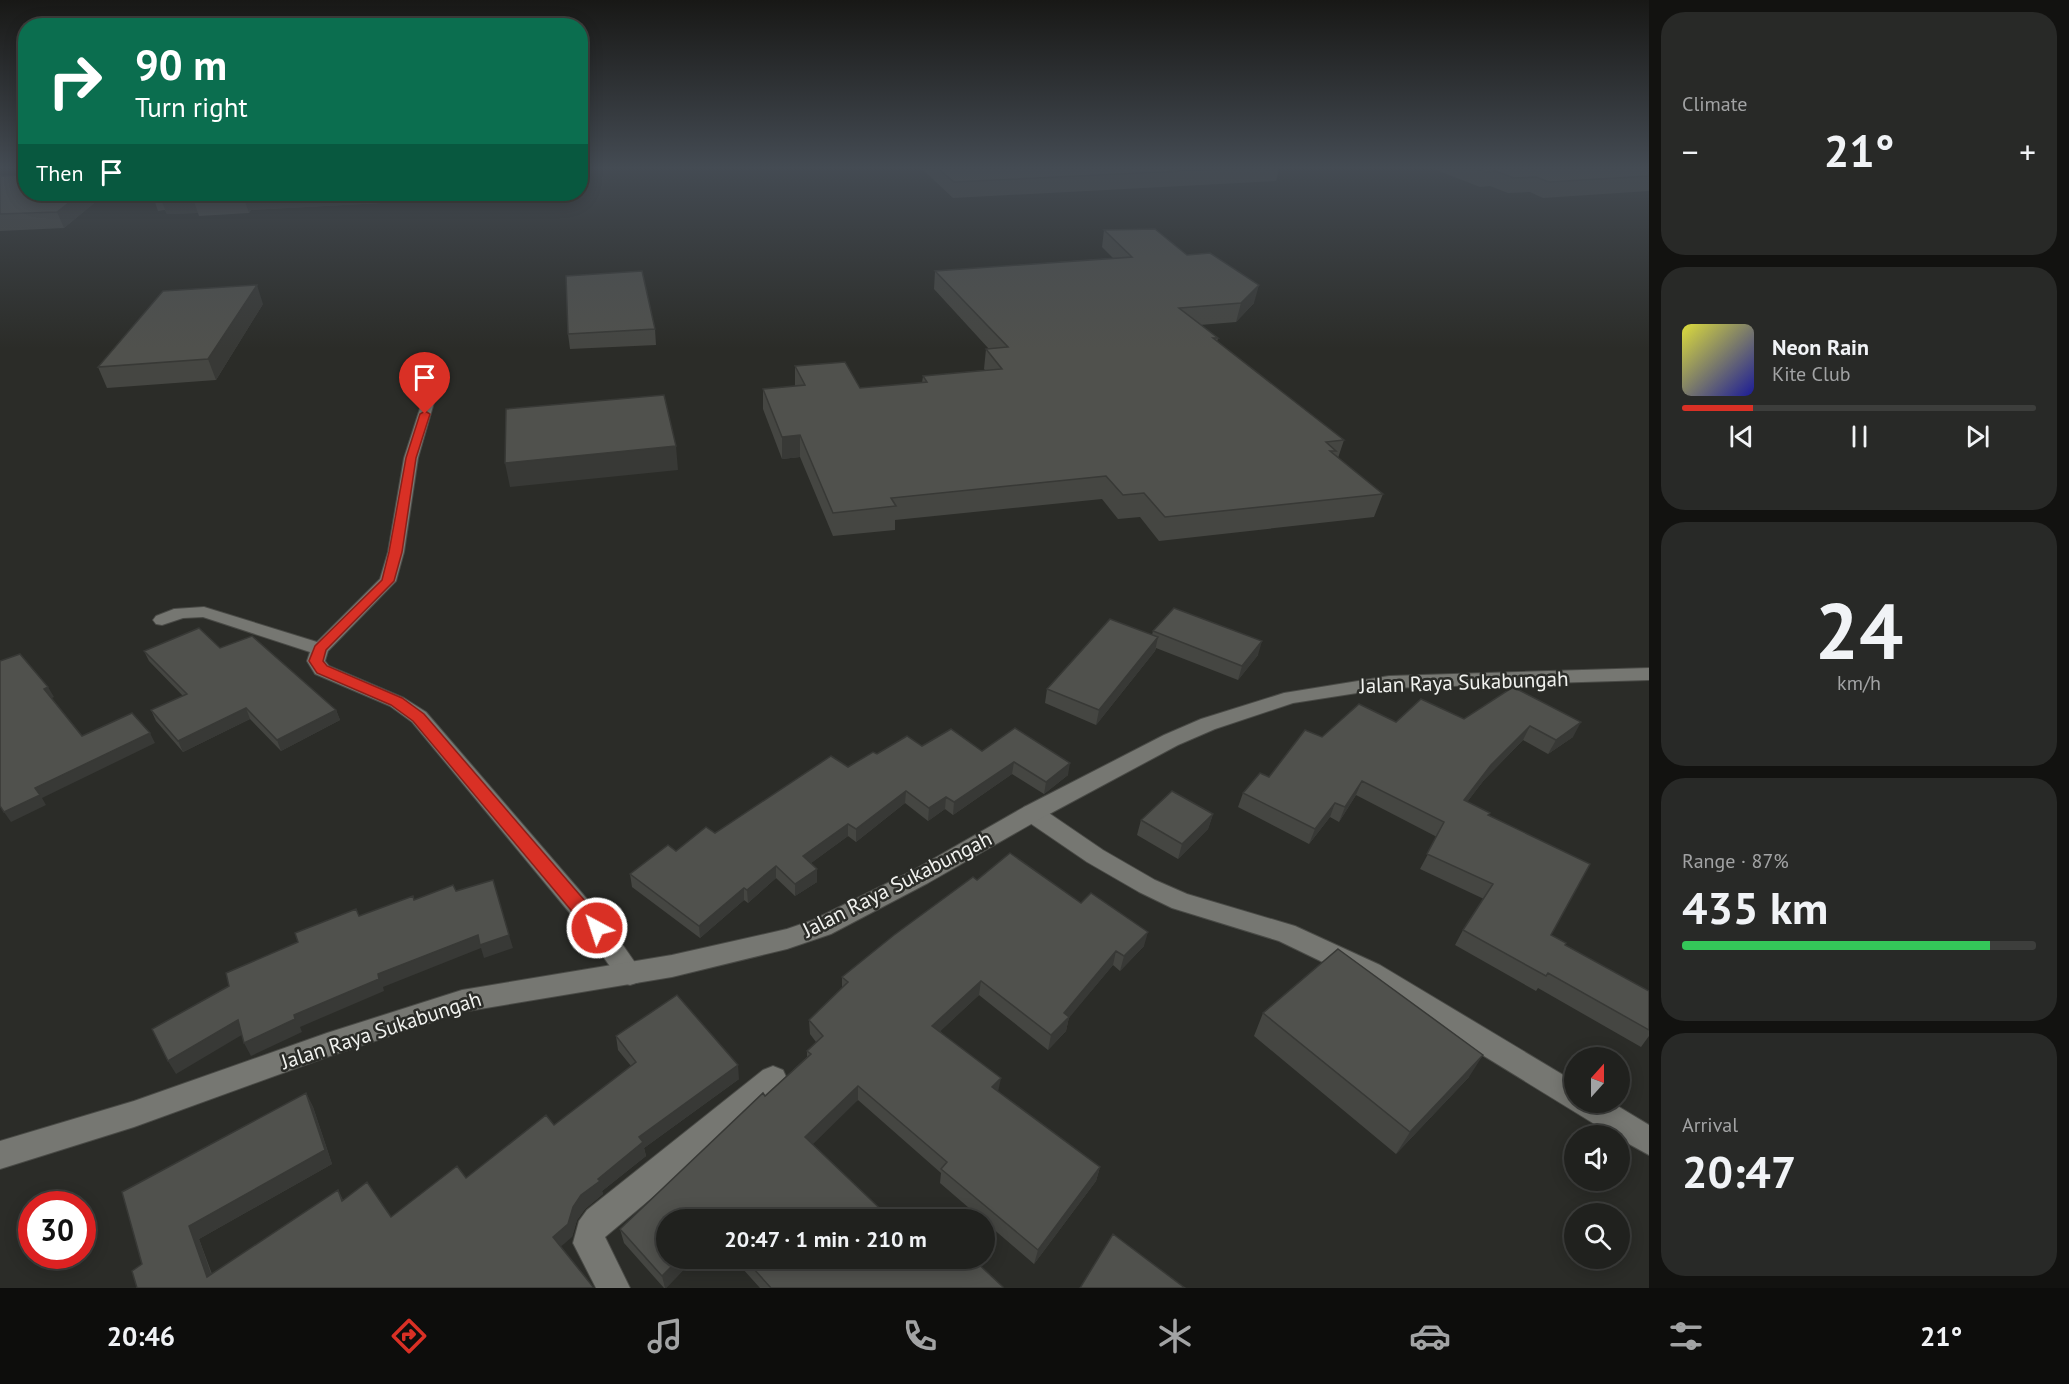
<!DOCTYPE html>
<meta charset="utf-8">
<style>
:root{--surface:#20211e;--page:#282927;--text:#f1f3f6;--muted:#a2a3a4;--line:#3d3e3c;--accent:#d93025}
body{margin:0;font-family:"PT Sans",sans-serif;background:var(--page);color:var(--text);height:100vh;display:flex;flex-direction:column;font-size:22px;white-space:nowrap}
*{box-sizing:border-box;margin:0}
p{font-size:20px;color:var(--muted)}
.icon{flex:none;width:33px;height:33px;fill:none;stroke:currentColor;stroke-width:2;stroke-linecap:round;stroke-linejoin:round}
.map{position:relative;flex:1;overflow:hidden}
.drawer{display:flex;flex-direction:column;gap:12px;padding:12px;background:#121210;width:420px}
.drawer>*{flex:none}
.hud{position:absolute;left:18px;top:18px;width:570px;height:183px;border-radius:24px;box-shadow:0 3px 15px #0003,0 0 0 2px var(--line);background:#0b6e4f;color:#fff;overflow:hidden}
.needle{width:39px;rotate:21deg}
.controls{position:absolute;left:1564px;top:1047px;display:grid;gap:12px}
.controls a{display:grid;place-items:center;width:66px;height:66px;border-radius:50%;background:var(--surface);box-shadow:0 3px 15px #0003,0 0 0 2px var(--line);font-size:30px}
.speed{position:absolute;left:18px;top:1191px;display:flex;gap:12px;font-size:30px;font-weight:700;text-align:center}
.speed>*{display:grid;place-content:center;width:78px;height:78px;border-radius:50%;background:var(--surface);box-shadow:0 3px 15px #0003,0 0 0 2px var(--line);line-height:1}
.speed .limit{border:9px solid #d22;background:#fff;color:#111}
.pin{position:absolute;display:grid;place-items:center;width:51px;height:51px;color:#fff;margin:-62px -26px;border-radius:50% 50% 50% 0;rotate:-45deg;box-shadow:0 0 6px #0007}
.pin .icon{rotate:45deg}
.me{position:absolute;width:66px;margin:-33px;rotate:320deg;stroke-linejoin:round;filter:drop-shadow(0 0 4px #0008)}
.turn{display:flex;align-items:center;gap:21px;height:126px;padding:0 18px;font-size:27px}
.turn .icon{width:78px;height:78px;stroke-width:2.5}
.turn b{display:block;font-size:42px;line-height:51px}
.then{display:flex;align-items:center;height:57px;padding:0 18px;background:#0003;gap:12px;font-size:22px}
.big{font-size:45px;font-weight:700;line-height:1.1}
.drawer .card{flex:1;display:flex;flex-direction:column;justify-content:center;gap:9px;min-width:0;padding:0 21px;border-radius:24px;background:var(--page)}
.drawer .dial{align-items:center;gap:0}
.dial b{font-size:78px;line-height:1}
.song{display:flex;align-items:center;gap:18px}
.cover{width:72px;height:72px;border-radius:9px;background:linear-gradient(135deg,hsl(60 70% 55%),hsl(240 70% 35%))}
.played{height:6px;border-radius:3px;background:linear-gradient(90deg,var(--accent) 20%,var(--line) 20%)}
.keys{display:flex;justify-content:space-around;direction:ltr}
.heat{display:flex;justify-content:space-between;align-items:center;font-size:33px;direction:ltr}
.charge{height:9px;border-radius:4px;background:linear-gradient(90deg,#34c759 87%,var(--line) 0)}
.trip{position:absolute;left:656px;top:1209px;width:339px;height:60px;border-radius:30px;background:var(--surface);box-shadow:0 3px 15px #0003,0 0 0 2px var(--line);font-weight:700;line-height:60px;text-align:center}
.tab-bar{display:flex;height:96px;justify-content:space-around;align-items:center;background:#0d0d0c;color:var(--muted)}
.tab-bar .icon{width:42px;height:42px}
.tab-bar .selected{color:var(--accent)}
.tab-bar b{font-size:27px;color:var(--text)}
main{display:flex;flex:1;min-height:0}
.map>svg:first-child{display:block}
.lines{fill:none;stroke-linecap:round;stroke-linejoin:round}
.street-casing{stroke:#494a46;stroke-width:2}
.secondary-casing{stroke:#494a46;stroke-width:2}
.street{fill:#767772;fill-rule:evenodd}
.secondary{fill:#767772;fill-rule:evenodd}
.wall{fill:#454642}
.shaded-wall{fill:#383936}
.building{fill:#50514d;stroke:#383936;stroke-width:1.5}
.route{fill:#d93025;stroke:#8d1f18;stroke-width:1.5}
.labels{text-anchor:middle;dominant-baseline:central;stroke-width:5;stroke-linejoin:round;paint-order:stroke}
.near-street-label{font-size:21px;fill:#f1f2ef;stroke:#2b2c28}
</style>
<main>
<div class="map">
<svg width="1649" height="1288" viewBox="0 0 1649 1288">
<rect width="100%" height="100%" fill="#2b2c28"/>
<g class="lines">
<!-- street casing -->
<g class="street-casing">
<path id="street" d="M 429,395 L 435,399 L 418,458 L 404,552 L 396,581 L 328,651 L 325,661 L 329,666 L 404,698 L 426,712 L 606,921 L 643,974 L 639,982 L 630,985 L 621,982 L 588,935 L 412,722 L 390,706 L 315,674 L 307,661 L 310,652 L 203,617 L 183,618 L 162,625 L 156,624 L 153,620 L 156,616 L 174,609 L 204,607 L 317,642 L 380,579 L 388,552 L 404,458 L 423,399 Z
M 1032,805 L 1040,807 L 1103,850 L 1155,880 L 1187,894 L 1295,926 L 1380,965 L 1575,1082 L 1575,1102 L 1611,1102 L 1649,1125 L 1649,1155 L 1620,1139 L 1620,1136 L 1614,1136 L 1362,981 L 1279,941 L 1172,908 L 1139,892 L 1087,862 L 1024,819 L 1021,813 L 1024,807 Z
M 773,1066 L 783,1070 L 787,1079 L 783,1088 L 605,1237 L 630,1288 L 596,1288 L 573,1243 L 579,1221 L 587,1210 L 763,1070 Z"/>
</g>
<!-- secondary casing -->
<g class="secondary-casing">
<path id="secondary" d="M 1649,668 L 1649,680 L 1389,688 L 1293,703 L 1215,729 L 1178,745 L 1040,819 L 928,883 L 831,934 L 787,949 L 672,977 L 462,1012 L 327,1057 L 134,1127 L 0,1169 L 0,1141 L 134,1101 L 327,1033 L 462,990 L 672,955 L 787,929 L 813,920 L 912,871 L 1024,807 L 1164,735 L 1201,719 L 1284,693 L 1389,676 Z"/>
</g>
<!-- street -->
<use href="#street" class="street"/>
<!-- secondary -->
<use href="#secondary" class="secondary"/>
</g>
<!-- wall -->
<path class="wall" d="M 922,169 L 1279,169 L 1276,181 L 953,198 Z
M 1434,169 L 1649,169 L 1649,191 L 1543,198 L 1530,192 L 1508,193 L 1490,186 L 1480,187 Z
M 0,176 L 26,194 L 105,194 L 64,228 L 0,231 Z
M 156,194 L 386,194 L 382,203 L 251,210 L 249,213 L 199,216 L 198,213 L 167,214 L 165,210 L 158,211 L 153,196 Z
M 1104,230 L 1187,255 L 1254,303 L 1236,322 L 1200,325 L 1218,338 L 1217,342 L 1344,440 L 1338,458 L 1383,494 L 1374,517 L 1159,541 L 1140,517 L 1118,519 L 1102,499 L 895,520 L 895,530 L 833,536 L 800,457 L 782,459 L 763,409 L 763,389 L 795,386 L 795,366 L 860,388 L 922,383 L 923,376 L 985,370 L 984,369 L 986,349 L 989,349 L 934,289 L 935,271 L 1113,258 L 1102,247 Z
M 263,304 L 216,380 L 107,388 L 98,367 Z
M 655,329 L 656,345 L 570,349 L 568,334 Z
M 1153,631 L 1258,655 L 1238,680 L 1156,648 L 1155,651 L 1096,725 L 1045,703 L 1047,689 L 1152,635 Z
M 220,648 L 336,710 L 340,720 L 281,751 L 250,719 L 183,752 L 156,721 L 151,710 L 183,696 L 149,661 L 144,651 Z
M 1513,687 L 1573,737 L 1548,754 L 1523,740 L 1484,780 L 1467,802 L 1488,816 L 1551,935 L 1565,945 L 1649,991 L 1649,1036 L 1641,1047 L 1538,988 L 1536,991 L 1455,945 L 1463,930 L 1484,899 L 1420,869 L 1437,837 L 1356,795 L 1339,822 L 1330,817 L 1309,844 L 1238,807 L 1243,793 L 1269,777 L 1322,737 L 1396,722 L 1464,719 Z
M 922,746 L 982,751 L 1068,775 L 1044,794 L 1012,774 L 953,815 L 945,809 L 928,821 L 905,803 L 856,842 L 848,836 L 811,863 L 817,882 L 795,896 L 776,878 L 748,903 L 744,900 L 700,938 L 632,887 L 630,874 L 676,851 L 877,754 Z
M 1213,814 L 1208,829 L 1178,859 L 1137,835 L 1141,820 Z
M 977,880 L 1081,903 L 1144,946 L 1120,971 L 1113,965 L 1069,1017 L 1066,1031 L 1048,1050 L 979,995 L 940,1031 L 998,1092 L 1100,1167 L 1096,1181 L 1034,1264 L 984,1221 L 984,1220 L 983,1220 L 940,1183 L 941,1173 L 858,1100 L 666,1220 L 666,1258 L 695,1258 L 666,1288 L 664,1288 L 624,1243 L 620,1229 L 807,1057 L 807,1051 L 816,1042 L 810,1034 L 809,1020 L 842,988 L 842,977 Z
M 1263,1013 L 1469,1077 L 1396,1154 L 1254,1036 Z
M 616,1036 L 739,1079 L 644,1148 L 646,1156 L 602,1191 L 603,1194 L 585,1209 L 577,1220 L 572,1237 L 137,1288 L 142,1264 L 306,1093 L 313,1107 L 332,1164 L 199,1239 L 212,1274 L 338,1190 L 343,1200 L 391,1217 L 466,1178 L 554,1125 L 631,1066 L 618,1050 Z
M 733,1258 L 972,1258 L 1002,1288 L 760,1288 Z"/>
<!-- shaded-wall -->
<path class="shaded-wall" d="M 80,194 L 105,194 L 64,228 L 57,212 Z
M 283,194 L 386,194 L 382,203 L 251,210 L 249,213 L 244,199 L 247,195 Z
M 197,198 L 194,201 L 198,213 L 167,214 L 161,200 Z
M 257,285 L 263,304 L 216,380 L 208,359 Z
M 1259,285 L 1254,303 L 1236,322 L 1241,303 Z
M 800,435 L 800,457 L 782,459 L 782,437 Z
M 676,446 L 678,470 L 510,487 L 505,463 Z
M 1158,637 L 1155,651 L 1096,725 L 1099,710 Z
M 1262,641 L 1258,655 L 1238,680 L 1242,666 Z
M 48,687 L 54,697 L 50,699 L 44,689 Z
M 246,708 L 250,719 L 183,752 L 178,741 Z
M 336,710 L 340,720 L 281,751 L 277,740 Z
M 1581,722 L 1573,737 L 1548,754 L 1556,740 Z
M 1530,726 L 1523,740 L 1484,780 L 1457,815 L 1464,800 L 1491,765 Z
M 150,733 L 155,743 L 42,798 L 46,805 L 11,822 L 4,812 L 35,788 Z
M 1014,762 L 1012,774 L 953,815 L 954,802 Z
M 1070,763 L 1068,775 L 1044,794 L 1046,782 Z
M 1362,781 L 1356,795 L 1339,822 L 1345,807 Z
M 906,791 L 905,803 L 856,842 L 856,829 Z
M 946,797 L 945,809 L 928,821 L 929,808 Z
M 1335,803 L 1330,817 L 1309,844 L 1315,829 Z
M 1213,814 L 1208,829 L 1178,859 L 1182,844 Z
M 848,824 L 848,836 L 803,869 L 803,856 Z
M 776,866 L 776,878 L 748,903 L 747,890 Z
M 817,869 L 817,882 L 795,896 L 795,884 Z
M 744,888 L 744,900 L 700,938 L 699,926 Z
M 1148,932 L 1144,946 L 1120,971 L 1124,956 Z
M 478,935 L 509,935 L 513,948 L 484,958 L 481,948 L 383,987 L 384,991 L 300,1027 L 302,1032 L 251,1056 L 244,1043 L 294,1015 L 378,974 Z
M 1116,951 L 1113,965 L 1069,1018 L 1069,1017 L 1066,1031 L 1048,1050 L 1051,1035 L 1064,1013 Z
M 981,981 L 979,995 L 931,1040 L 932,1026 Z
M 238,1020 L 245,1033 L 176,1074 L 168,1061 Z
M 1483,1055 L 1469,1077 L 1396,1154 L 1410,1132 Z
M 738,1065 L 739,1079 L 644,1148 L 646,1156 L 602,1191 L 603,1194 L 585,1209 L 577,1220 L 572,1237 L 557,1250 L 553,1237 L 581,1195 L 598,1179 L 639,1137 Z
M 1001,1078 L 998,1092 L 992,1087 Z
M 858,1086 L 858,1100 L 806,1151 L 805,1137 Z
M 306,1093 L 313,1107 L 332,1164 L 199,1239 L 216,1288 L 207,1277 L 189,1226 Z
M 1100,1167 L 1096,1181 L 1034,1264 L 1038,1250 Z
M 680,1258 L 695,1258 L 666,1288 L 665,1288 L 662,1276 Z"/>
<!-- building -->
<path class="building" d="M 939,169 L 1223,169 L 954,182 Z
M 1477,169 L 1649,169 L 1649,176 L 1549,182 L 1536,177 L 1514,178 L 1495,171 L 1485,172 Z
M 26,175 L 26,194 L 80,194 L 57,212 L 0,214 L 0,176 Z
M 156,194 L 283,194 L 247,195 L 244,199 L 194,201 L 197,198 L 161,200 L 166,196 L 153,196 Z
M 1155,229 L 1187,255 L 1210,253 L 1259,285 L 1241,303 L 1179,308 L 1218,338 L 1213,338 L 1344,440 L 1326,442 L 1336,451 L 1330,451 L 1383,494 L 1165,517 L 1144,493 L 1123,495 L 1106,476 L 891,498 L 896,506 L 833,513 L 800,435 L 782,437 L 763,389 L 805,385 L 795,366 L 845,362 L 860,388 L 927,382 L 923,376 L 1002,369 L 986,349 L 1008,347 L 935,271 L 1132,257 L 1104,230 Z
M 642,271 L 655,329 L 568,334 L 566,276 Z
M 257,285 L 208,359 L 98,367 L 163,291 Z
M 664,395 L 676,446 L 505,463 L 506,409 Z
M 1174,608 L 1262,641 L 1242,666 L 1153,631 Z
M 1110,619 L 1158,637 L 1099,710 L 1047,689 Z
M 199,628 L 220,648 L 252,636 L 336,710 L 277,740 L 246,708 L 178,741 L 151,710 L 187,694 L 144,651 Z
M 20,654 L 48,687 L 44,689 L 82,736 L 132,713 L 150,733 L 35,788 L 40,795 L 4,812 L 0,806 L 0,661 Z
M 1513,687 L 1581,722 L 1556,740 L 1530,726 L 1491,765 L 1464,800 L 1490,813 L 1488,815 L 1590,864 L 1551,935 L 1566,943 L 1565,945 L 1649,991 L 1649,1030 L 1548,973 L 1546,976 L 1463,930 L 1493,884 L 1427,854 L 1444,822 L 1362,781 L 1345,807 L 1335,803 L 1315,829 L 1243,793 L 1260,773 L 1269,777 L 1305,730 L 1322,737 L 1359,704 L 1396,722 L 1421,699 L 1464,719 Z
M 1015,728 L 1070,763 L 1046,782 L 1014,762 L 954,802 L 946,797 L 929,808 L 906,791 L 856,829 L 848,824 L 803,856 L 817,869 L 795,884 L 776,866 L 747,890 L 744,888 L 699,926 L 630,874 L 668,845 L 676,851 L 706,827 L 715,833 L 831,756 L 848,767 L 873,752 L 877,754 L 907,736 L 922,746 L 951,729 L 982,751 Z
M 1172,791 L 1213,814 L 1182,844 L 1141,820 Z
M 1010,853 L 1081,903 L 1091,893 L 1148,932 L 1124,956 L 1116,951 L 1064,1013 L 1069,1017 L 1051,1035 L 981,981 L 932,1026 L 1001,1078 L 992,1087 L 1100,1167 L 1038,1250 L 941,1169 L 947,1162 L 858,1086 L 805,1137 L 892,1220 L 666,1220 L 666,1258 L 680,1258 L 662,1276 L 620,1229 L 763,1093 L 765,1096 L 811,1054 L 807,1051 L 823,1036 L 809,1020 L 848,982 L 842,977 L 894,935 L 973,877 L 977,880 Z
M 493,880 L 509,935 L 480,945 L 478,935 L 378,974 L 379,979 L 294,1015 L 295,1019 L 244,1043 L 238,1020 L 168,1061 L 152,1029 L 229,986 L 226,973 L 298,942 L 295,933 L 356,909 L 359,916 L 413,896 L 414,900 L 453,885 L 456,891 Z
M 1338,949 L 1483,1055 L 1410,1132 L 1263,1013 Z
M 677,995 L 738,1065 L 639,1137 L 643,1142 L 598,1179 L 600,1181 L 581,1195 L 573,1207 L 568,1224 L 553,1237 L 594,1288 L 137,1288 L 132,1271 L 142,1264 L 122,1192 L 306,1093 L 325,1150 L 189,1226 L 207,1277 L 338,1190 L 342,1201 L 367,1182 L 391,1217 L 457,1166 L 466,1178 L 546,1115 L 554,1125 L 636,1062 L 616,1036 Z
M 919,1210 L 929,1220 L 911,1220 Z
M 1113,1234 L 1185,1288 L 1080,1288 Z
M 744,1258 L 972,1258 L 1003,1287 L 1002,1288 L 771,1288 Z"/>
<!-- sky -->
<linearGradient id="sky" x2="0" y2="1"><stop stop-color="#181816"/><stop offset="0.48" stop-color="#444b53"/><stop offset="1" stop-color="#444b53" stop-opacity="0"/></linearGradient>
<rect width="1649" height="349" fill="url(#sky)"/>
<!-- route -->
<path class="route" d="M 425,411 L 430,414 L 416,458 L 402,552 L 394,581 L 326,650 L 323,661 L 327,666 L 402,698 L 424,714 L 604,923 L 607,928 L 604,934 L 597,936 L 591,934 L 413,721 L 391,705 L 317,673 L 309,661 L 315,646 L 382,580 L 389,552 L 406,458 L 420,414 Z"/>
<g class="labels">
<!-- near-street labels -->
<g class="near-street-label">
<text transform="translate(1464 682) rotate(-2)">Jalan Raya Sukabungah</text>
<text transform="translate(897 884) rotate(-27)">Jalan Raya Sukabungah</text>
<text transform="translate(381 1030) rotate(-18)">Jalan Raya Sukabungah</text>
</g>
</g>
</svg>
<div class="controls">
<a><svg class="needle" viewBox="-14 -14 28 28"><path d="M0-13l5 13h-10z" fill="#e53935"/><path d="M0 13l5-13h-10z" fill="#a2a3a4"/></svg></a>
<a><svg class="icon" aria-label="sound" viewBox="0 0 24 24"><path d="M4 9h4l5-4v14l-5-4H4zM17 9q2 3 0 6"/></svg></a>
<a><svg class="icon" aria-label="search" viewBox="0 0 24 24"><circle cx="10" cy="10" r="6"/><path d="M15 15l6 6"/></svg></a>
</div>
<div class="speed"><div class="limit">30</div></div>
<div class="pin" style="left:425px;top:414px;background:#d93025"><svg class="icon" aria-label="arrive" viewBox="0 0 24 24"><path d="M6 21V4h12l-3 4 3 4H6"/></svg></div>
<svg class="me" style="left:597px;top:928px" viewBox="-20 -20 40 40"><circle r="17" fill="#d93025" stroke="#fff" stroke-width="3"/><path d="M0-11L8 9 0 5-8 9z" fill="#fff"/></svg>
<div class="trip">20:47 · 1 min · 210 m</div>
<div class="hud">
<div class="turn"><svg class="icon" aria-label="right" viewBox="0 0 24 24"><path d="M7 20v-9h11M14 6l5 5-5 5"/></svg><div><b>90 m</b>Turn right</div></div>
<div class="then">Then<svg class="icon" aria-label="arrive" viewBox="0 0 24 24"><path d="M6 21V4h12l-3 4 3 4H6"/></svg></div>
</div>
</div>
<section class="drawer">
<div class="card"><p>Climate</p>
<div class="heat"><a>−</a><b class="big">21°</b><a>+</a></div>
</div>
<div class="card">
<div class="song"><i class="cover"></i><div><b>Neon Rain</b><p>Kite Club</p></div></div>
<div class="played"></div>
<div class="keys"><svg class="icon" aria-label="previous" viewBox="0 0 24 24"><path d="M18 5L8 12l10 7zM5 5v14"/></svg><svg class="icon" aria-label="pause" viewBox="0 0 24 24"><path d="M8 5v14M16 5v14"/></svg><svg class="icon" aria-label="next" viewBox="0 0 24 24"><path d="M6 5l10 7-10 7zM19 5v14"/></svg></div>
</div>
<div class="card dial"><b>24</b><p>km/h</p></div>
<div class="card"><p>Range · 87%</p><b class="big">435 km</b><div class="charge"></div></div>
<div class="card"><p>Arrival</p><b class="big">20:47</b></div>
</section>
</main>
<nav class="tab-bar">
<b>20:46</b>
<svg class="icon selected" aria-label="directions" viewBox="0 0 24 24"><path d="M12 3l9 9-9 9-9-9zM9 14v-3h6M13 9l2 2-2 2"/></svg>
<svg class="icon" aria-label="music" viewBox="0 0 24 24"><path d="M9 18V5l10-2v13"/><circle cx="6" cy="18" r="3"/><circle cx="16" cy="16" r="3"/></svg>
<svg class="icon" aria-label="phone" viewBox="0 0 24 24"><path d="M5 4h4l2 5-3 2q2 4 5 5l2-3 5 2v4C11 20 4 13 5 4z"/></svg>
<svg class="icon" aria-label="climate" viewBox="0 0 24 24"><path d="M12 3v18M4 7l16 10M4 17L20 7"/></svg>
<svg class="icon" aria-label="car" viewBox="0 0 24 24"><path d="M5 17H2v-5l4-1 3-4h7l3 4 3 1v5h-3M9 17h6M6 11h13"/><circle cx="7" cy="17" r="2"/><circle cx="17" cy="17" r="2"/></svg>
<svg class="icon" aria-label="filters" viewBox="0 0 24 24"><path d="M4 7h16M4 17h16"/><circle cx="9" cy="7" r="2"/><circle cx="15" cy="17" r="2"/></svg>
<b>21°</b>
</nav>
